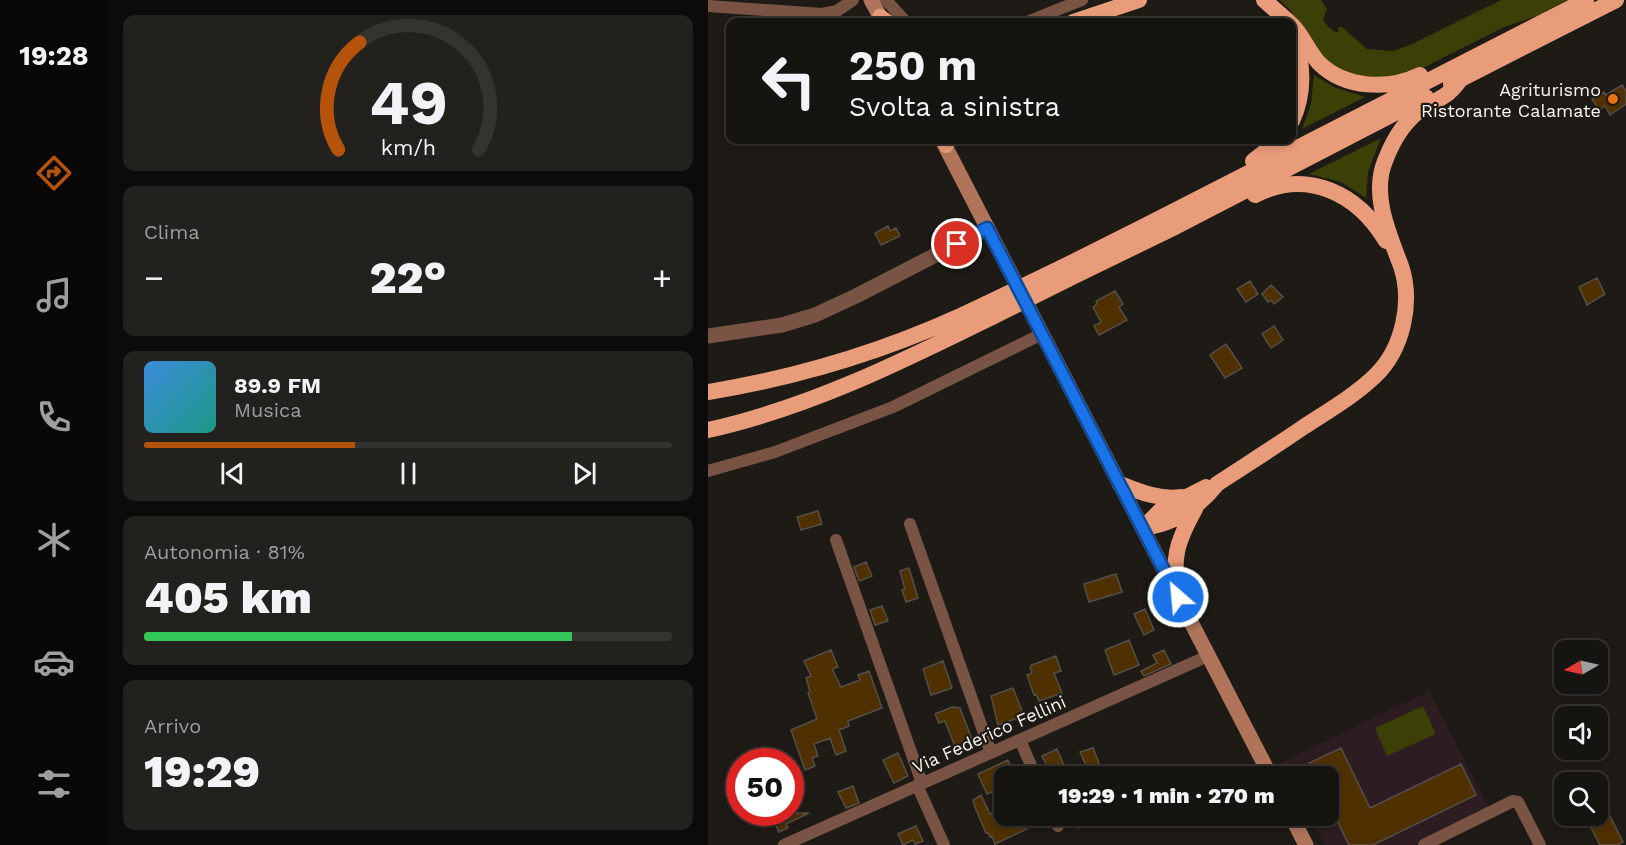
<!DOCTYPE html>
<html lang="it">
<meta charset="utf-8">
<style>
:root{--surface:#161410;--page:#23211e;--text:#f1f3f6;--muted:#9e9e9f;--line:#353330;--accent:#b45309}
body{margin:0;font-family:"Work Sans",sans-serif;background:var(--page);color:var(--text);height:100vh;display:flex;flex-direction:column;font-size:22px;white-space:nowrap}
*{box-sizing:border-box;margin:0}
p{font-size:20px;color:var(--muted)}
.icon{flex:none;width:33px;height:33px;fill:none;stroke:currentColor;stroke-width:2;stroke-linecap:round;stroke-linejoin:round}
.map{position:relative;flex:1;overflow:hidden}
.drawer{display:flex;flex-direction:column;gap:15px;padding:15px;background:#0c0b09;width:600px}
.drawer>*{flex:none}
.guide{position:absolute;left:18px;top:18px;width:570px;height:126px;border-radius:12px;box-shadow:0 3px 9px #0003,0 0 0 2px var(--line);background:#161410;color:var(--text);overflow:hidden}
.needle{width:39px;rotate:261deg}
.buttons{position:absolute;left:846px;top:640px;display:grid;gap:12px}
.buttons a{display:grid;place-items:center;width:54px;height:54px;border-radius:12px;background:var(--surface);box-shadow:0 3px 9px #0003,0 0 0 2px var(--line);font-size:30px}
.speed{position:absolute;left:18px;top:748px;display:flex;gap:12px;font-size:30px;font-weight:700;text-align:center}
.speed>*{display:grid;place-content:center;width:78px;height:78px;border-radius:50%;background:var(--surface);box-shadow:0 3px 9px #0003,0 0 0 2px var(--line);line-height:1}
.speed .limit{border:9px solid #d22;background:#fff;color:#111}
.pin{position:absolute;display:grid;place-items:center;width:51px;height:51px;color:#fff;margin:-26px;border:3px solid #fff;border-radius:50%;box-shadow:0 2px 6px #0007}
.me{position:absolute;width:66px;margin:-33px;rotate:333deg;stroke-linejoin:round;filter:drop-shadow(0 0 4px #0008)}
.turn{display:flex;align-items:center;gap:21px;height:126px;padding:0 24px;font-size:27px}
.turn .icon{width:78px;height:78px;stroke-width:2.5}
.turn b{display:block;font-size:42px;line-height:51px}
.big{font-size:45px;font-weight:800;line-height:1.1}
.drawer .card{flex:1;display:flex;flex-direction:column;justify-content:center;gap:9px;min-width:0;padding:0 21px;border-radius:12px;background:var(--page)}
.drawer .dial{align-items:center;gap:0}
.dial svg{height:156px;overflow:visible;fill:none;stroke:var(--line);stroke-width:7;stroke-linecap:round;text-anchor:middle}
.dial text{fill:var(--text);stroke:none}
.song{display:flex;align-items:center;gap:18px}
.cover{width:72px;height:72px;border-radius:9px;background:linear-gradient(135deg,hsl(210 70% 55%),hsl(170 70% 35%))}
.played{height:6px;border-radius:3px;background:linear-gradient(90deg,var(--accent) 40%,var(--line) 40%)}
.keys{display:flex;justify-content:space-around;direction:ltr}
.heat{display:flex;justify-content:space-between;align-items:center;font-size:33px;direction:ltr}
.charge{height:9px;border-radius:4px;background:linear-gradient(90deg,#34c759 81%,var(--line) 0)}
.trip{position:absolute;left:286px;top:766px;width:345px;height:60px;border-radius:12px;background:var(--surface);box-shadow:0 3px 9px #0003,0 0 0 2px var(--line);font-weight:800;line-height:60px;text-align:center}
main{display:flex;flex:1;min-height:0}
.menu{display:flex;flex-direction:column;width:108px;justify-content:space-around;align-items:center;background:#090806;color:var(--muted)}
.menu .icon{width:42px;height:42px}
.menu .active{color:var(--accent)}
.menu b{font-size:27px;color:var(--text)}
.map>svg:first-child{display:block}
.education{fill:#2d1c22}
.green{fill:#3c3f06}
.building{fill:#4f3000;stroke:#544f49;stroke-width:1.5}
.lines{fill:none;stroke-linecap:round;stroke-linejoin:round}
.minor{stroke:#795444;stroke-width:12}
.tertiary{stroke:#795444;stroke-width:15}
.secondary{stroke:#b0745a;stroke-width:15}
.trunk{stroke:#e89c7a;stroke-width:16}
.trunk-bridge{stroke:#e89c7a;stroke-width:16}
.route-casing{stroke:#114b97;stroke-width:15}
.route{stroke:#1a73e8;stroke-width:10}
.food-dot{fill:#e8710a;stroke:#1e1a15;stroke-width:2}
.labels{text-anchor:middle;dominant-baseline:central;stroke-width:4.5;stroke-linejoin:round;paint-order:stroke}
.poi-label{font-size:18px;fill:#f7f4f0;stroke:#1e1a15;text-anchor:end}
.street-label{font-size:18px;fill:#f7f4f0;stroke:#1e1a15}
</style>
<main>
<nav class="menu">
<b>19:28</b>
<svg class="icon active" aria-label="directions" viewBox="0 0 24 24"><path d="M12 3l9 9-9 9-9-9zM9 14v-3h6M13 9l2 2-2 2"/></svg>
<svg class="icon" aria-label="music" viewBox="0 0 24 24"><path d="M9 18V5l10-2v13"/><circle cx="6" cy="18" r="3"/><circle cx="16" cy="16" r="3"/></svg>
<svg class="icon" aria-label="phone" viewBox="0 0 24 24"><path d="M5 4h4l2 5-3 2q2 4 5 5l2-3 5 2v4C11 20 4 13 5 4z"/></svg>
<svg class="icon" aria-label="climate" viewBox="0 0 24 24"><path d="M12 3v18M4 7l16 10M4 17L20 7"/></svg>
<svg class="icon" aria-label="car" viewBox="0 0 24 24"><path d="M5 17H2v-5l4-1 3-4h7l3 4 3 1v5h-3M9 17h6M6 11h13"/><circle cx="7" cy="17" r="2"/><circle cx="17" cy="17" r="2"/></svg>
<svg class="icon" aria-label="filters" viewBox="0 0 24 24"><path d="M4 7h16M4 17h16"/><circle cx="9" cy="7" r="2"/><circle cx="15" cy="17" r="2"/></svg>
</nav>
<section class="drawer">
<div class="card dial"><svg viewBox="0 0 100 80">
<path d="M14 69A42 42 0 1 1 86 69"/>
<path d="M14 69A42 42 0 0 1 25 14" stroke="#b45309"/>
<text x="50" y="56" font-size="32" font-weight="700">49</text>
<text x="50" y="72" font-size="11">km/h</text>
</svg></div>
<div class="card"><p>Clima</p>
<div class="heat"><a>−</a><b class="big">22°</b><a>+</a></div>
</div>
<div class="card">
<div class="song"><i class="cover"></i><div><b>89.9 FM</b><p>Musica</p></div></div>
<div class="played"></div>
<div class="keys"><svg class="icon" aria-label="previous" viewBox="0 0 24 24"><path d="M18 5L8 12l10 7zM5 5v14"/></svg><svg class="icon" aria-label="pause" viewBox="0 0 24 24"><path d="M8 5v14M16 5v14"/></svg><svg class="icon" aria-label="next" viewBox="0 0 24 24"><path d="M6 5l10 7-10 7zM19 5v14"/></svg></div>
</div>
<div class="card"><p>Autonomia · 81%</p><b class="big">405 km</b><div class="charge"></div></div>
<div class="card"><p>Arrivo</p><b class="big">19:29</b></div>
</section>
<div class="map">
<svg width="918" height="845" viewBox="0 0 918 845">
<rect width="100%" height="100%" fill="#1e1a15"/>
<!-- education -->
<path class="education" d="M 721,691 L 781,808 L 706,845 L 617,845 L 602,816 L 621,816 L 621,777 L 578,777 L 572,763 Z"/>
<!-- green -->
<path class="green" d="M 572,0 L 613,0 L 619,9 L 615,19 L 619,26 L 627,32 L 630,32 L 630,27 L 634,27 L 659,49 L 685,51 L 700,46 L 793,0 L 859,0 L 829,16 L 796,27 L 703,74 L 693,77 L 650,78 L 618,62 L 583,11 Z
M 606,75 L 626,87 L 657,97 L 594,129 L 603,104 Z
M 673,138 L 660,172 L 658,198 L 633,182 L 601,174 Z
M 715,706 L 728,734 L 679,756 L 667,728 Z"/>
<!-- building -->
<path class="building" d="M 914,85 L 918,91 L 918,104 L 902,115 L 897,106 L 891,110 L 884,99 L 896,92 L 898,95 Z
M 180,226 L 182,231 L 188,228 L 192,236 L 173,245 L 167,233 Z
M 889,278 L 897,294 L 879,305 L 871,287 Z
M 542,281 L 550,294 L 538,302 L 529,289 Z
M 563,285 L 575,297 L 566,304 L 563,300 L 560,302 L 554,294 Z
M 407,291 L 415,304 L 411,307 L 419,320 L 391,335 L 386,326 L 393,322 L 385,307 L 389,304 L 388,301 Z
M 566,326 L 575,340 L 563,348 L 554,334 Z
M 518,344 L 534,368 L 517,378 L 502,355 Z
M 110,511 L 114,524 L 93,530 L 89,517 Z
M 158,562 L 164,576 L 151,581 L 146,567 Z
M 201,568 L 210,598 L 198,602 L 194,590 L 197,589 L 192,571 Z
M 408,574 L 414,592 L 381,602 L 376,584 Z
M 174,606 L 180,621 L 167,625 L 162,610 Z
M 437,609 L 446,630 L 436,635 L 426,614 Z
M 421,640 L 431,665 L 406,675 L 397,650 Z
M 123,650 L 130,667 L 124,669 L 133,687 L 152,680 L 150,675 L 161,671 L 174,708 L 140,721 L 141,726 L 131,730 L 138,751 L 128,755 L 122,738 L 106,744 L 110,756 L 104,758 L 107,766 L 97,770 L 83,730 L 109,719 L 100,693 L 102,692 L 98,678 L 103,676 L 96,661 Z
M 456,650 L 463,664 L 436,676 L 433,671 L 449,663 L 445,655 Z
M 348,656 L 353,671 L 346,673 L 354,693 L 331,701 L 328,694 L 326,695 L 319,675 L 324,673 L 322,667 L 324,665 Z
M 235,661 L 244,688 L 223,695 L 215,669 Z
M 305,688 L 316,716 L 290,725 L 283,696 Z
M 244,707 L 252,708 L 265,742 L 248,749 L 237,721 L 231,723 L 227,714 Z
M 385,748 L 393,768 L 391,769 L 394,777 L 383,777 L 372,752 Z
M 633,748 L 662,808 L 753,764 L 768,795 L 665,845 L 641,845 L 621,804 L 621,777 L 608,777 L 601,763 Z
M 349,749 L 361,777 L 337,777 L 334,768 L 339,766 L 334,756 Z
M 190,753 L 200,776 L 186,783 L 175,760 Z
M 300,760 L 306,777 L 297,777 L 297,787 L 279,794 L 270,774 Z
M 89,771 L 96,787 L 93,788 L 95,792 L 82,798 L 82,774 Z
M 145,786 L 151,803 L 138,808 L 130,792 Z
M 273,795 L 282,814 L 297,808 L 297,816 L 313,816 L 319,829 L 287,844 L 284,836 L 282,837 L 280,833 L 278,833 L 267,807 L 265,800 Z
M 900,812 L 915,842 L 910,845 L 892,845 L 880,822 Z
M 62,813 L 101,813 L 78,824 L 80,828 L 71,832 Z
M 365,816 L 397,816 L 370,828 Z
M 208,826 L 215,841 L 207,844 L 205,840 L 195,845 L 190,834 Z"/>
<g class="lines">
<!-- minor -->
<path class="minor" d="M 178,0 L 198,22
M 0,6 L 114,14 L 129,11 L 145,0
M 319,22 L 374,0
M 0,471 L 67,452 L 185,407 L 334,334
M 202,524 L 283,753
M 128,540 L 214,783
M 312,740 L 328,777
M 209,785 L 236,845
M 345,816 L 350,826
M 76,845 L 500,656
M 716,845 L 805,801 L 810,802 L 832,845"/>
<!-- tertiary -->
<path class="tertiary" d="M 0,336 L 74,325 L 107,315 L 148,296 L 280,228"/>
<!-- secondary -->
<path class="secondary" d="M 163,0 L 175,22
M 234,140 L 563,777
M 583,816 L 598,845"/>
<!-- trunk -->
<path class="trunk" d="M 556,0 L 581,22
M 172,17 L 179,22
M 365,22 L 431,0
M 584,25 C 595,36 600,51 611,63 C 637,89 681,90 712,75
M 743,84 L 908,0
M 584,121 C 596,95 597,63 584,36
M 237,140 L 238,145
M 545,161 L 572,140
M 547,195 C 600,168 650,194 678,241
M 353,268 L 433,228 L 878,0
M 360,279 L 469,226 L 718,97
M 0,392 C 98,376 188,348 278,304
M 0,430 C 100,408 193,362 284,317
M 412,484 C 432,492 451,500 474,497
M 435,528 C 465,524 490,508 509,484 C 538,465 568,446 597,426 C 620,411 646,396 667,376 C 695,349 705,302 693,266 C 681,234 663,195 677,161 C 685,140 697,119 717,107 C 733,97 740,97 752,80
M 435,528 L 453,510 L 498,487
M 470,597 C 464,558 468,543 487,509"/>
<!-- trunk-bridge -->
<path class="trunk-bridge" d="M 278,304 L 353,268
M 284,317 L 360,279"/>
</g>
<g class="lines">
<!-- route casing -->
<g class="route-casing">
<path id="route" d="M 249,244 L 279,228 L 470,597"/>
</g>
<!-- route -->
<use href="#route" class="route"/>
</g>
<!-- markers -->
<circle class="food-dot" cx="905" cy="99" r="6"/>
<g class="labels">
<!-- poi labels -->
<g class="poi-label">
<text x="893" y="89">Agriturismo<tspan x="893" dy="21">Ristorante Calamate</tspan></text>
</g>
<!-- street labels -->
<g class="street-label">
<text transform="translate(281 734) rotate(-24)">Via Federico Fellini</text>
</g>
</g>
</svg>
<div class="buttons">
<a><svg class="needle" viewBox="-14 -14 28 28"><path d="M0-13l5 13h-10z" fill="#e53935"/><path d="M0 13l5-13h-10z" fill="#9e9e9f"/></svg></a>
<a><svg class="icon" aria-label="sound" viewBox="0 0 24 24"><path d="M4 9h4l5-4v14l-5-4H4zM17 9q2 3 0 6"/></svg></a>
<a><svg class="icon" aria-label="search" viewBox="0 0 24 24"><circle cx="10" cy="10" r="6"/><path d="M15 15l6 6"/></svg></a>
</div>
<div class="speed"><div class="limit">50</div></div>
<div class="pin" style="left:249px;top:244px;background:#d93025"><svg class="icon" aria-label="arrive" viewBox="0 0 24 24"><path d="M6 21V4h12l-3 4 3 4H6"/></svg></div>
<svg class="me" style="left:470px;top:597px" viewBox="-20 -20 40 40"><circle r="17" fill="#1a73e8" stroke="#fff" stroke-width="3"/><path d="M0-11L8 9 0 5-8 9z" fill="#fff"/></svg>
<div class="trip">19:29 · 1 min · 270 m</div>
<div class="guide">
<div class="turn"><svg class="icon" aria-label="left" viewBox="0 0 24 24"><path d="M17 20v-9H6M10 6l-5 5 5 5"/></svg><div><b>250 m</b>Svolta a sinistra</div></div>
</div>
</div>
</main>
